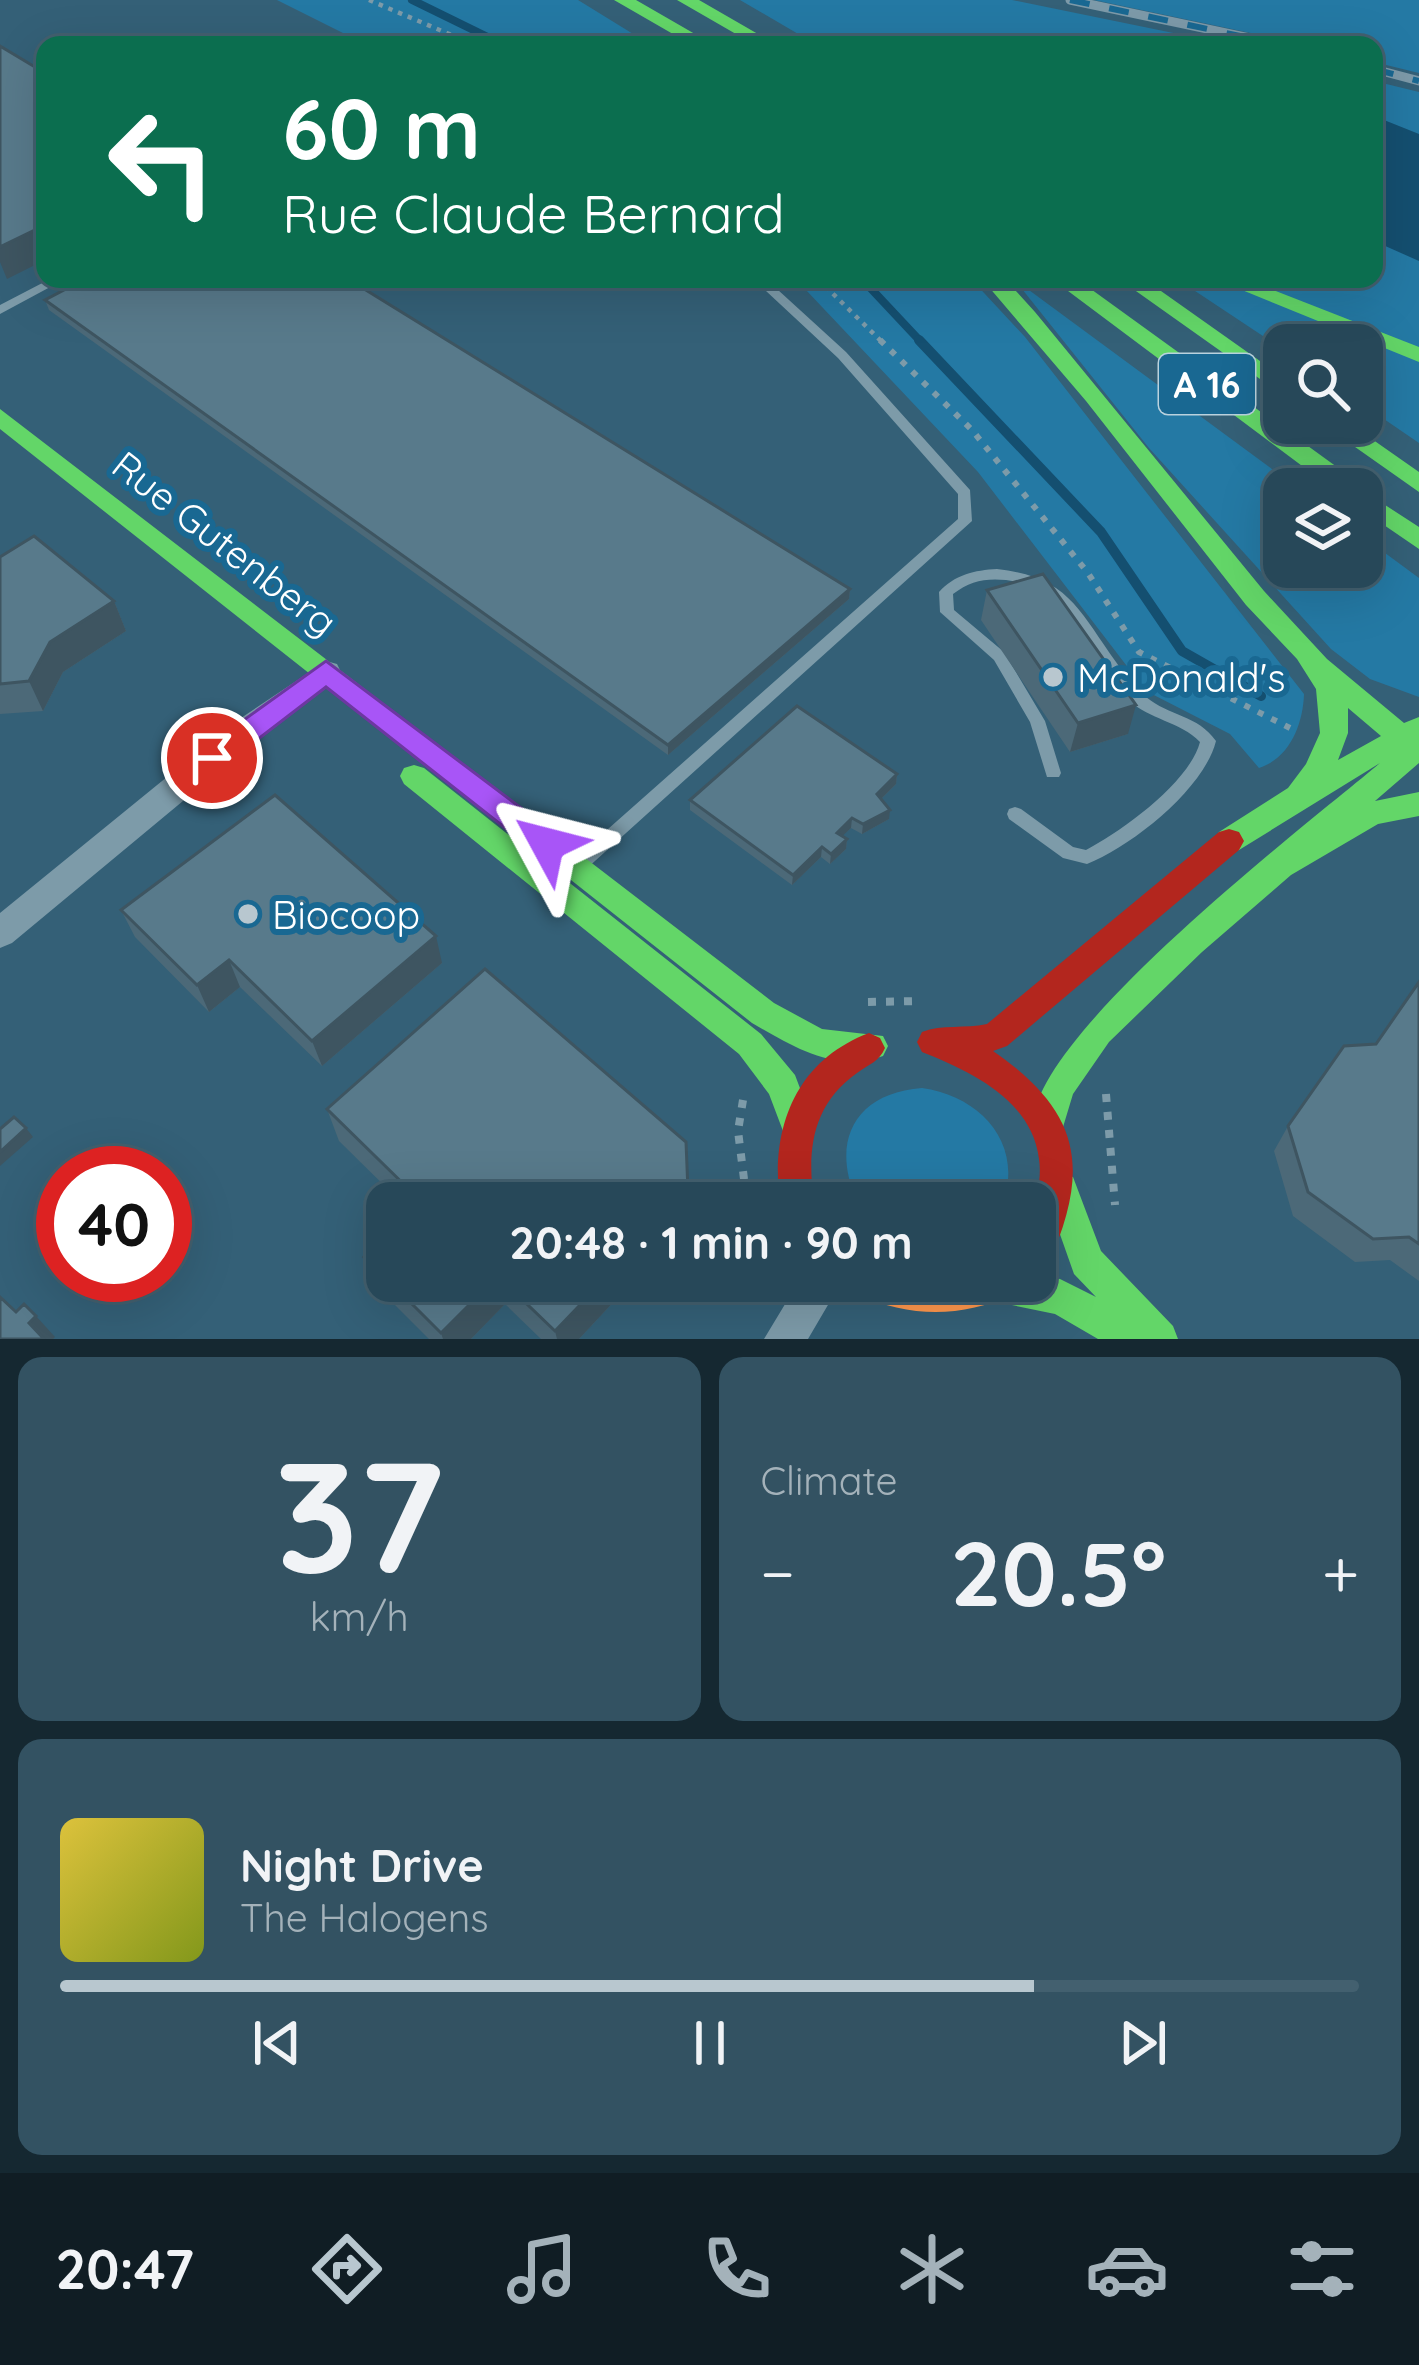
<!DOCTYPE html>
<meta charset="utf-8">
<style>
:root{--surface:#274859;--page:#335262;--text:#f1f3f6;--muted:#a4b2ba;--line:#43606f;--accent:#b8c7cf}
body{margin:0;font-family:Quicksand,sans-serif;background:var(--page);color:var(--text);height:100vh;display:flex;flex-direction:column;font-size:45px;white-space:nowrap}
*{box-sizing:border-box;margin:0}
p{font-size:39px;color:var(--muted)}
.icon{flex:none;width:66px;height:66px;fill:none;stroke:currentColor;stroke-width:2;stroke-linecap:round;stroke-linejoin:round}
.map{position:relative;height:1339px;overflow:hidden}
.details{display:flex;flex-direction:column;gap:18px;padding:18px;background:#152831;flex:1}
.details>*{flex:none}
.hud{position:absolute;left:36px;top:36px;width:1347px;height:252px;border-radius:24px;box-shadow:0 12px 48px #0002,0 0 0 3px var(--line);background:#0b6e4f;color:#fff;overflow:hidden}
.buttons{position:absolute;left:1263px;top:324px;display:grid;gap:24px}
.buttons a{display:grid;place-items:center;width:120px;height:120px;border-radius:24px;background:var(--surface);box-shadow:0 12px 48px #0002,0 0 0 3px var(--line);font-size:60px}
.speed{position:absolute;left:36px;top:1146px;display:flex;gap:24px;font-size:60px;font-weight:700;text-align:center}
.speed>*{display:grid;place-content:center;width:156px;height:156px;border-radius:50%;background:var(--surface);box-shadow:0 12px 48px #0002,0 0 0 3px var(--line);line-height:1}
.speed .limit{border:18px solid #d22;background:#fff;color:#111}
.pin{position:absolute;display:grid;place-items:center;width:102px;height:102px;color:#fff;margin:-51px;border:6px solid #fff;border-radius:50%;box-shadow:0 3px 12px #0007}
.me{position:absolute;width:132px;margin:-66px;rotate:308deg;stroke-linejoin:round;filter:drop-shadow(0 0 9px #0008)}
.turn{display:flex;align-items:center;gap:42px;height:252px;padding:0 48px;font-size:54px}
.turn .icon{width:156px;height:156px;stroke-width:2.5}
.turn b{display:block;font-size:84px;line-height:102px}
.big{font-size:90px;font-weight:700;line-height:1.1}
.details .widget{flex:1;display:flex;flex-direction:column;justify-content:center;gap:18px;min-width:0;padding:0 42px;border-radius:24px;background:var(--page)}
.details .dial{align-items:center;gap:0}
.dial b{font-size:156px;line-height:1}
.song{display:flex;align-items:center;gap:36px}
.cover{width:144px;height:144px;border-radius:18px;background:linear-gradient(135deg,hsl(50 70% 55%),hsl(70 70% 35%))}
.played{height:12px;border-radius:6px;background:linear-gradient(90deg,var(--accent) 75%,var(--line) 75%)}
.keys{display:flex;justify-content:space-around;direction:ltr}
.heat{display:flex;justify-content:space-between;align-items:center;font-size:66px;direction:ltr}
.details .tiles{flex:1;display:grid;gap:18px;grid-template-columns:1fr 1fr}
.widget:last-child{grid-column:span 2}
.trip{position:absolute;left:366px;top:1182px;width:690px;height:120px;border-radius:24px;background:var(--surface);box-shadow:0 12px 48px #0002,0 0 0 3px var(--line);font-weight:700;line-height:120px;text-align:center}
.tab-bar{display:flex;height:192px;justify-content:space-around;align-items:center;background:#101d24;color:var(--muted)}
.tab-bar .icon{width:84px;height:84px}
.tab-bar .on{color:var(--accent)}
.tab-bar b{font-size:54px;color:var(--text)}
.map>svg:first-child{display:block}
.green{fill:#2479a4}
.water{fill:#144f70}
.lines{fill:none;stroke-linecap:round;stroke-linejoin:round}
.stream-far1{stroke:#144f70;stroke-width:8}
.stream{stroke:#144f70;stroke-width:10}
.path-far2{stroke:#7d9ba9;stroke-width:4.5;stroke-dasharray:4.5 6;stroke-linecap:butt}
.path-far1{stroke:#7d9ba9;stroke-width:6;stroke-dasharray:6 9;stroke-linecap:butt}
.path{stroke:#7d9ba9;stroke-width:8;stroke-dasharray:8 10;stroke-linecap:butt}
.lane{fill:#7d9ba9;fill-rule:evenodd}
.street{fill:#7d9ba9;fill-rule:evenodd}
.fast{fill:#63d668;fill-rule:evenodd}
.slow{fill:#ff974d;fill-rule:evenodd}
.jam{fill:#b3261e;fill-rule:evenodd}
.rail-casing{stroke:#7d9aa9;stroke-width:9}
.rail{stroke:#196892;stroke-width:6;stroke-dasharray:20;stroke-linecap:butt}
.wall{fill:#4c6978}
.shaded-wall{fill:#3e5561}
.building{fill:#587a8b;stroke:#3e5561;stroke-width:3}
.route{fill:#a855f7;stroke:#6d37a1;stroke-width:3}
.poi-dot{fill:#b8c7cf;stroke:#196892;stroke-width:4.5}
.labels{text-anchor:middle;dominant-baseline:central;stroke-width:12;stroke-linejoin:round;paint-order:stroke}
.shield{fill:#196892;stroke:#bad2de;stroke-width:3}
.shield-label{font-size:36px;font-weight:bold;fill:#fff}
.street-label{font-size:39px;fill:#fff;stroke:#196892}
.poi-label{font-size:39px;fill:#fff;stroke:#196892;text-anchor:start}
</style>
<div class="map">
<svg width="1419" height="1339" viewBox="0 0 1419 1339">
<rect width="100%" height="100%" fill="#346077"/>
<!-- green -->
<path class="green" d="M 277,0 L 578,0 L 651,45 L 367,45 Z
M 740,0 L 1012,0 L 1232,45 L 817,45 Z
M 1094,0 L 1419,0 L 1419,73 L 1374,62 L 1374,45 L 1308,45 Z
M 1374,81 L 1419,92 L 1419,443 L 1362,404 L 1362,345 L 1284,345 L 1284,350 L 1177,279 L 1374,279 Z
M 789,279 L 972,280 L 1025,337 L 1304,694 C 1303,724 1290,758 1259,768 L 1230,734 L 1146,691 L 978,472 L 806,290 Z
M 1014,279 L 1299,489 L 1284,489 L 1284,567 L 1362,567 L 1362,536 L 1419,578 L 1419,697 L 1370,679 L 1331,649 L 1149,448 Z
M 922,1088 C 980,1096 1024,1143 1003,1203 L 857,1201 C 830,1141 855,1093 922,1088 Z"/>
<!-- water -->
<path class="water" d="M 1374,116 L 1419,134 L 1419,261 L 1374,241 Z"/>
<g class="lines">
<!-- stream-far1 -->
<path class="stream-far1" d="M 412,0 L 504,45
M 862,279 L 922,343"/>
<!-- stream -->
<path class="stream" d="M 919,340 L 1101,532 L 1182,651 L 1261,696"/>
<!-- path-far2 -->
<path class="path-far2" d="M 369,0 L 475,45
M 818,279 L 883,343"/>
<!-- path-far1 -->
<path class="path-far1" d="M 880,340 L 972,430 L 1088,573 L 1139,652 L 1290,728"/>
<!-- path -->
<path class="path" d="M 868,1002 L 921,1001
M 1106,1094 L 1115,1205
M 743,1100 L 738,1131 L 747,1203"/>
<!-- lane -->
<path class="lane" d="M 50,279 L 65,279 L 0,314 L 0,305 Z
M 753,279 L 766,279 L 846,352 L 970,490 L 972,521 L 585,870 L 579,872 L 573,870 L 571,865 L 573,860 L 958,519 L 958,494 L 838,358 Z
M 997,569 C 1068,577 1078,609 1116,662 C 1124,674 1134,688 1146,697 C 1169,716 1198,715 1216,741 C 1204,789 1132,846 1087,864 L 1063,858 L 1009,819 L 1007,814 L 1009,809 L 1015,807 L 1021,809 L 1073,847 L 1086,850 C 1122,831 1189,783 1200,742 C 1180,721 1149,720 1129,700 C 1089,659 1070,587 1006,580 C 985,578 970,581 953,594 L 954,610 L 1004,652 L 1045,721 L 1061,773 L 1059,777 L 1047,777 L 1030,722 L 994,660 L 940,612 L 939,592 C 954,575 975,570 997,569 Z"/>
<!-- street -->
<path class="street" d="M 326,661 L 337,664 L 341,672 L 337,680 L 254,742 L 12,943 L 0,948 L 0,913 L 232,724 Z
M 799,1281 L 842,1281 L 808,1339 L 764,1339 Z"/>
<!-- fast -->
<path class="fast" d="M 614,0 L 636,0 L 714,45 L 692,45 Z
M 677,0 L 699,0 L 777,45 L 755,45 Z
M 982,279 L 1005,279 L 1035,312 L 1264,591 L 1327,659 L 1404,723 L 1419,717 L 1419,763 L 1375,801 L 1419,792 L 1419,816 L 1378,824 L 1291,875 L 1202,952 L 1109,1042 L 1073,1094 L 1060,1137 L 1048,1142 L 1036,1137 C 1001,1057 1318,816 1380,763 L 1239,850 L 1229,853 L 1219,850 L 1214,841 L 1219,832 L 1288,788 L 1306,764 L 1320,733 L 1316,689 L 1297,659 L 1246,605 L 1086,401 ZM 1348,708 L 1381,736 L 1338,760 L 1348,733 Z
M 1052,279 L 1077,279 L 1359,483 L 1362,489 L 1333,489 Z
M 1119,279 L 1144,279 L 1284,378 L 1284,396 Z
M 1215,279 L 1245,279 L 1419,347 L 1419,362 Z
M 0,409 L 774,1003 L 822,1029 L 883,1036 L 888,1046 L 883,1056 C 836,1074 792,1046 752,1023 L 0,429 Z
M 1321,423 L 1349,423 L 1419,472 L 1419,492 Z
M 1362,490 L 1419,527 L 1419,549 L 1362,510 Z
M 414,765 L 424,768 L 761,1034 L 795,1075 L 812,1120 L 807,1131 L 795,1136 L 783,1131 L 769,1094 L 739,1054 L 404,784 L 400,776 L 404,768 Z
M 1061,1172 L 1073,1177 L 1101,1251 L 1173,1326 L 1178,1339 L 1098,1339 L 1055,1314 L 983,1299 L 980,1281 L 1035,1281 L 1035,1275 L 1060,1279 L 1096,1297 L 1074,1274 L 1044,1189 L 1049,1177 Z"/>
<!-- slow -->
<path class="slow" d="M 850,1281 L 1021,1281 L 1016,1294 C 958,1318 913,1318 855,1294 Z"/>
<!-- jam -->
<path class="jam" d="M 1229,829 L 1239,832 L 1244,841 L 1239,850 L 1007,1046 L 993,1051 C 1083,1113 1090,1170 1048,1265 L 1035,1270 C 1035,1252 1034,1233 1035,1215 C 1036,1196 1042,1179 1039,1159 C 1032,1100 970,1071 922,1052 L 917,1042 L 922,1032 C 942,1024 965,1029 987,1024 L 1219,832 Z
M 869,1033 L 880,1038 L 885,1048 C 879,1062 869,1064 857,1073 C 811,1106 807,1151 814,1203 L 780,1203 C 770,1129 795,1061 869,1033 Z"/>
<!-- rail casing -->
<g class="rail-casing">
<path id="rail" d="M 1070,0 L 1283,45
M 1374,69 L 1419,81"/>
</g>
<!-- rail -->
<use href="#rail" class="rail"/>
</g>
<!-- wall -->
<path class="wall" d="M 45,300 L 850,589 L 849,599 L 668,755 L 49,310 Z
M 0,557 L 114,601 L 126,631 L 63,672 L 43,711 L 0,714 Z
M 987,590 L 1128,734 L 1070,752 L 981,620 Z
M 897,774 L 896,784 L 881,799 L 889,819 L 862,834 L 851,828 L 842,836 L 847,839 L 846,849 L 830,864 L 821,857 L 792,885 L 690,810 L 690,800 Z
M 121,910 L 442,963 L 322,1066 L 240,987 L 209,1012 L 135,937 Z
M 1419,982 L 1419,1281 L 1390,1260 L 1355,1262 L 1293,1216 L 1274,1151 L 1288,1126 L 1376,1044 Z
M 327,1109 L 686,1142 L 688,1203 L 402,1203 L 339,1141 Z
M 387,1235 L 387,1281 L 633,1281 L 579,1339 L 541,1339 L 505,1304 L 471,1339 L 429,1339 L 376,1286 L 364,1257 Z"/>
<!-- shaded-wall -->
<path class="shaded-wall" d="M 45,225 L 45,260 L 7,279 L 0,262 L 0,247 Z
M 850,589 L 849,599 L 668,755 L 668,745 Z
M 114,601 L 126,631 L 63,672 L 43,711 L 29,681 L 50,642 Z
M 1136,705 L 1128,734 L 1070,752 L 1078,723 Z
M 897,774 L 896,784 L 876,804 L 877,794 Z
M 890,810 L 889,819 L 862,834 L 863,824 Z
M 852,818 L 851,828 L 836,842 L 837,833 Z
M 847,839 L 846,849 L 830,864 L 831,854 Z
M 822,847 L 821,857 L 792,885 L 793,875 Z
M 436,936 L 442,963 L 322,1066 L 312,1041 Z
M 229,960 L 240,987 L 209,1012 L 197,985 Z
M 26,1128 L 33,1137 L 0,1166 L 0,1152 Z
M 688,1191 L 688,1203 L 676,1203 Z
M 493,1281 L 499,1281 L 505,1304 L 471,1339 L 443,1339 L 441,1333 Z
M 603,1281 L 633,1281 L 579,1339 L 557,1339 L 555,1331 Z
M 36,1316 L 55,1337 L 53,1339 L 42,1339 L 29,1323 Z"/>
<!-- building -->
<path class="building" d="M 0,46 L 45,73 L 45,225 L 0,247 Z
M 85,279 L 348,279 L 850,589 L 668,745 L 45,300 Z
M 34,536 L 114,601 L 50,642 L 29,681 L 0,684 L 0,557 Z
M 1043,574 L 1136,705 L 1078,723 L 987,590 Z
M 797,706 L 897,774 L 877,794 L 890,810 L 863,824 L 852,818 L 837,833 L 847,839 L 831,854 L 822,847 L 793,875 L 690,800 Z
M 275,795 L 436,936 L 312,1041 L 229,960 L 197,985 L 121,910 Z
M 485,969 L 686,1142 L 688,1191 L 676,1203 L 420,1203 L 422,1202 L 327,1109 Z
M 1419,982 L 1419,1244 L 1409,1237 L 1373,1239 L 1308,1192 L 1288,1126 L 1344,1046 L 1376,1044 Z
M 14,1117 L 26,1128 L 0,1152 L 0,1129 Z
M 387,1235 L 387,1279 L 364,1257 Z
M 389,1281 L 493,1281 L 441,1333 Z
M 503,1281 L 603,1281 L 555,1331 Z
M 0,1297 L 16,1312 L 24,1304 L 36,1316 L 29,1323 L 44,1339 L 0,1339 Z"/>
<!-- route -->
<path class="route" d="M 326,661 L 557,835 L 562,844 L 557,852 L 547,856 L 536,852 L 326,687 L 223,766 L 202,766 L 198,758 L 202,750 Z"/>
<!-- markers -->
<g class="poi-dot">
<circle cx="1053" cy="677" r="12"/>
<circle cx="248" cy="914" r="12"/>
</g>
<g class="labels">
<!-- shield labels -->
<rect class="shield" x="1159" y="354" width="96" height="60" rx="9"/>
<g class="shield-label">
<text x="1207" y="384">A 16</text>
</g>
<!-- street labels -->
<g class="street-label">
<text transform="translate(225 543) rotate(38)">Rue Gutenberg</text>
</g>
<!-- poi labels -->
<g class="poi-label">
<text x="1077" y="677">McDonald's</text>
<text x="272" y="914">Biocoop</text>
</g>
</g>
</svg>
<div class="buttons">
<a><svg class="icon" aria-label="search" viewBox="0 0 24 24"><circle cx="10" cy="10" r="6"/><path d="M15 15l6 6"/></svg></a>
<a><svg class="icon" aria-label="layers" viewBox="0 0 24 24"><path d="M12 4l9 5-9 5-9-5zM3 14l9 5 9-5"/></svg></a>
</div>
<div class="speed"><div class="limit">40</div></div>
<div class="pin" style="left:212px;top:758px;background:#d93025"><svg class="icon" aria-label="arrive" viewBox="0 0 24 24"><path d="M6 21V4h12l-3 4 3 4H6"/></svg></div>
<svg class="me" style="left:547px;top:844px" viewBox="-20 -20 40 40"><path d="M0-17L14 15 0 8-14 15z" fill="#a855f7" stroke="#fff" stroke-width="4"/></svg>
<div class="trip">20:48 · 1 min · 90 m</div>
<div class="hud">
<div class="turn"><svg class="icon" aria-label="left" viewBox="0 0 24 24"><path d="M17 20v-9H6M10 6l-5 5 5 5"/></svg><div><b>60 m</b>Rue Claude Bernard</div></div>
</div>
</div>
<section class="details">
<div class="tiles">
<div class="widget dial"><b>37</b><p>km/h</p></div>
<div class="widget"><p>Climate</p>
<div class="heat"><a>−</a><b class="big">20.5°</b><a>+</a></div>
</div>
<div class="widget">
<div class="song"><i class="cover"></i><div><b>Night Drive</b><p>The Halogens</p></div></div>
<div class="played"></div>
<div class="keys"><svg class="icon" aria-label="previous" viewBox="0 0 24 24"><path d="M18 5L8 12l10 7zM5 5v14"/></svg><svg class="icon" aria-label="pause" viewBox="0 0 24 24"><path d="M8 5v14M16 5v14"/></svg><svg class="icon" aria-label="next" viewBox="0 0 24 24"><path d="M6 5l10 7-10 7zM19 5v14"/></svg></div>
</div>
</div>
</section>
<nav class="tab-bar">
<b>20:47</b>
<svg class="icon on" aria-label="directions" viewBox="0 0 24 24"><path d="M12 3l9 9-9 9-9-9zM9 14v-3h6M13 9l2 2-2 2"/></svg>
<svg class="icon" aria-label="music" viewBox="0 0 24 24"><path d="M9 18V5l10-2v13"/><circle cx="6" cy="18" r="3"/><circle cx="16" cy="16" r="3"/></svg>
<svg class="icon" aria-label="phone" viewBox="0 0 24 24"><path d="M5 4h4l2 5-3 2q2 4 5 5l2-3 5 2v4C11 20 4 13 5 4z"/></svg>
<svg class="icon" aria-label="climate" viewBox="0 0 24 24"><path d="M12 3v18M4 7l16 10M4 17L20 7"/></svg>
<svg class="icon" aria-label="car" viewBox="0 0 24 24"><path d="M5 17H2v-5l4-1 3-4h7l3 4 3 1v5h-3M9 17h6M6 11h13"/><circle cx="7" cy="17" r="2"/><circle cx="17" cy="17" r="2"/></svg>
<svg class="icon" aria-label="filters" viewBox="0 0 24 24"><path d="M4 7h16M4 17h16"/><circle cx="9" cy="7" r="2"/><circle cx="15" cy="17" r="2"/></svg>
</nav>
